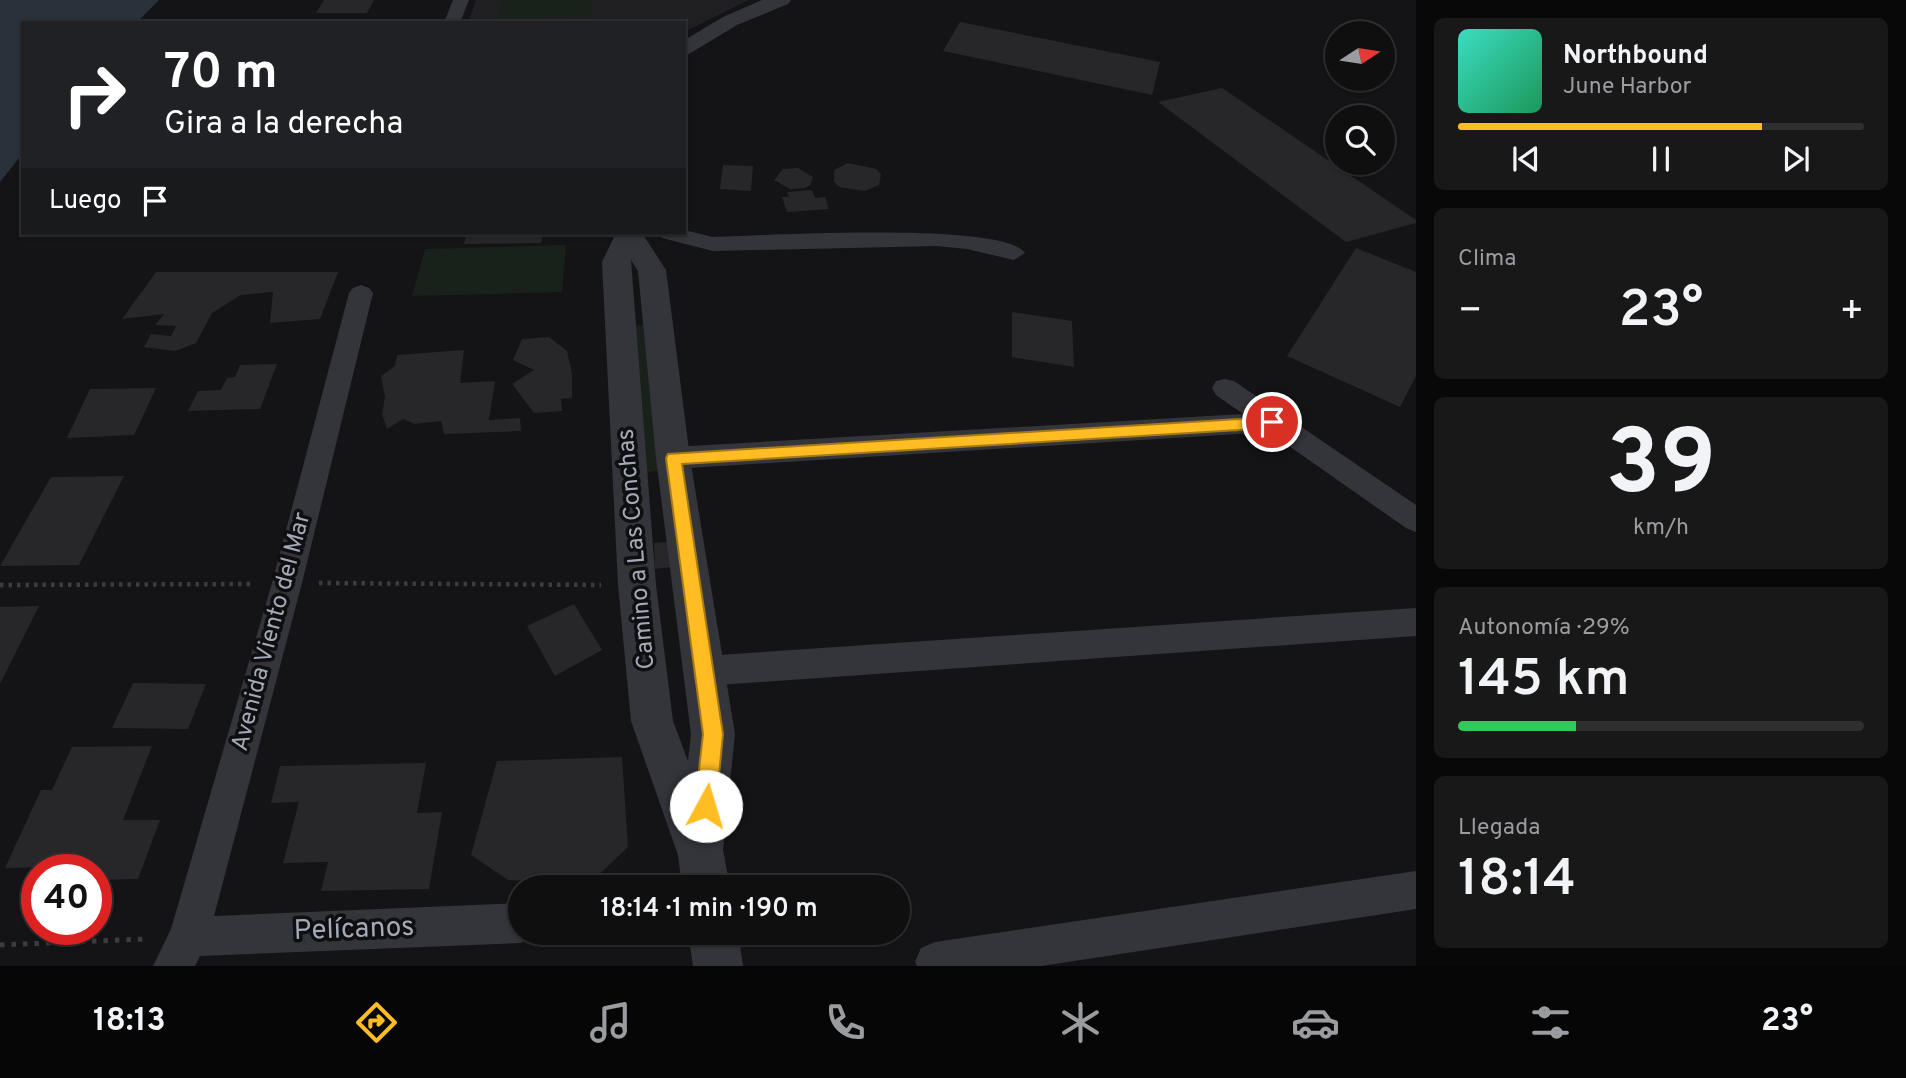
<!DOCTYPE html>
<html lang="es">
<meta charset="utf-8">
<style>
:root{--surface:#0f0f10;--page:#181819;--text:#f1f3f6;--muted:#9b9c9f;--line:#2f2f30;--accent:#ffbc23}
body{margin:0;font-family:Overpass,sans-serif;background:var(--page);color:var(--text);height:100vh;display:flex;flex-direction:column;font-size:26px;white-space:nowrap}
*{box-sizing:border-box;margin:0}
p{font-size:23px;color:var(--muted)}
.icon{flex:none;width:38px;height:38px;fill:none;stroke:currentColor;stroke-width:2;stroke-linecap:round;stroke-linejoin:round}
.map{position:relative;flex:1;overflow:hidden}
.sheet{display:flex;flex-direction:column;gap:18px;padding:18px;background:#080809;width:490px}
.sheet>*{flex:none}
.top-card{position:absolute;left:21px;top:21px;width:665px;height:214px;border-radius:0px;box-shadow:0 2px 5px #0004,0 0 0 2px var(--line);background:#202124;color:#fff;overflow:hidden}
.needle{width:46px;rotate:78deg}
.tools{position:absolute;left:1325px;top:21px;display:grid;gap:14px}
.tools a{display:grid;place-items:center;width:70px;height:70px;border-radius:50%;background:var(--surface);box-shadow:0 2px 5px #0004,0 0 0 2px var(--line);font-size:35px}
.speed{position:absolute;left:21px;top:854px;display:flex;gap:14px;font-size:35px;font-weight:700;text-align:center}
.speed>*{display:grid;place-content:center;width:91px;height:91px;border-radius:50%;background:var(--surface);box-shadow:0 2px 5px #0004,0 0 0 2px var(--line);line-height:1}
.speed .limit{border:10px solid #d22;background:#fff;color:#111}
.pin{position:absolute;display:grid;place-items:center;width:60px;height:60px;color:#fff;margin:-30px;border:4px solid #fff;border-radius:50%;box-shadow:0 2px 7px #0007}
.me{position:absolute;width:77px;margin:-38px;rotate:6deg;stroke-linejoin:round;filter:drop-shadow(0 0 5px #0008)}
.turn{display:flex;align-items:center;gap:24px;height:147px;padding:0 28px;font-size:32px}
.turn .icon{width:91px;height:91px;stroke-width:2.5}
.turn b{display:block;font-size:49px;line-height:60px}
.then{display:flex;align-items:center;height:66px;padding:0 28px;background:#0003;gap:14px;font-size:26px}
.big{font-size:52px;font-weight:600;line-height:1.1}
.sheet .card{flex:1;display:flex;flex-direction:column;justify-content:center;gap:10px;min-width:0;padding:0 24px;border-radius:10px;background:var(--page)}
.sheet .dial{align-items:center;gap:0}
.dial b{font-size:91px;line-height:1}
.song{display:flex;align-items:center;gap:21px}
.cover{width:84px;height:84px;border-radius:10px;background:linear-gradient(135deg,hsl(170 70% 55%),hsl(150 70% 35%))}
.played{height:7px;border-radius:4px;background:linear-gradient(90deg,var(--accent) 75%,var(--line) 75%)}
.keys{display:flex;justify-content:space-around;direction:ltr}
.heat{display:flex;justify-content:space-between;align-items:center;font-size:38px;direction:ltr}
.charge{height:10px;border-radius:5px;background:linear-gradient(90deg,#34c759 29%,var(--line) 0)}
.trip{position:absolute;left:508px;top:875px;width:402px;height:70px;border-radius:35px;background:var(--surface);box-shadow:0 2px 5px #0004,0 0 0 2px var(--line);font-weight:600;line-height:70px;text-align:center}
.menu{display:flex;height:112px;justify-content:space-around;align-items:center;background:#060606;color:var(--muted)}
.menu .icon{width:49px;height:49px}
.menu .selected{color:var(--accent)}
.menu b{font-size:32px;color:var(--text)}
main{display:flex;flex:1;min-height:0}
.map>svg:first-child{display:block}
.built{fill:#202023}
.green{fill:#19211b}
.water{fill:#29323b}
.building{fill:#27272a}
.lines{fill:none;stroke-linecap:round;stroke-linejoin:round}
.path-far1{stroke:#3a3c42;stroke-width:4.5;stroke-dasharray:3.5 5;stroke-linecap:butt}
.path{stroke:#3a3c42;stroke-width:5;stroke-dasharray:4.5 7;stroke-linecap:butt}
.minor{fill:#34353b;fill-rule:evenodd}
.tertiary{fill:#34353b;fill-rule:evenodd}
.route{fill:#ffbc23;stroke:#a67a17;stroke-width:2}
.labels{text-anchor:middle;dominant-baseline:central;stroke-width:7;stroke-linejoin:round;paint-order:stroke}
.street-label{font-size:24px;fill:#a4a9b7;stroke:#0f0f11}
.near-street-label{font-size:28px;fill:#a4a9b7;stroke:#0f0f11}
</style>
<main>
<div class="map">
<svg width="1416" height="966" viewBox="0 0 1416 966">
<rect width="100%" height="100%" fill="#141416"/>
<!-- built -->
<path class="built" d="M 476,0 L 749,0 L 684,32 L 684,23 L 468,23 Z"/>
<!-- green -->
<path class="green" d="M 503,0 L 593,0 L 591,17 L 497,18 Z
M 566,245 L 562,292 L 412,296 L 425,249 Z
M 643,325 L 661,470 L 644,473 L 635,326 Z"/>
<!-- water -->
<path class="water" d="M 0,0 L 159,0 L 136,23 L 23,23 L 23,153 L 0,182 Z"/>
<!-- building -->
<path class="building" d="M 324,0 L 374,0 L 367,13 L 316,13 Z
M 960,22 L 1160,62 L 1152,95 L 943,51 Z
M 1222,88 L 1416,220 L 1416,223 L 1346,242 L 1158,102 Z
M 848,163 L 876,169 L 881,174 L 879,185 L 865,191 L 840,187 L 834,182 L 834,170 Z
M 723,165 L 753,166 L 751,191 L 720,189 Z
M 798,168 L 813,177 L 810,185 L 805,188 L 790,189 L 774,180 L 783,169 Z
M 812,190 L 815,198 L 825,197 L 829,209 L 787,212 L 782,197 L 789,197 L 787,192 Z
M 239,233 L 294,233 L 294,235 L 237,236 Z
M 467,233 L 543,233 L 541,243 L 464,244 Z
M 1356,248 L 1416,272 L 1416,376 L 1400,407 L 1287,356 Z
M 156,272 L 338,272 L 320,319 L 270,323 L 273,292 L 241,295 L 212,313 L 196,343 L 175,351 L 144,347 L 151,334 L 171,336 L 176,326 L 155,325 L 164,314 L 122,319 Z
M 1012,312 L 1072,321 L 1074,367 L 1012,357 Z
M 549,337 L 567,351 L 572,373 L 572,398 L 561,399 L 562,411 L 534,413 L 512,384 L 534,370 L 513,360 L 522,339 Z
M 464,350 L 460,383 L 495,381 L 489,420 L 520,418 L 521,431 L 444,434 L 441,421 L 414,424 L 403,419 L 387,429 L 382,414 L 385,397 L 381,376 L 395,366 L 397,355 Z
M 277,364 L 260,409 L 188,411 L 198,391 L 221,390 L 227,378 L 235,377 L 240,365 Z
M 156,388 L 134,435 L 67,438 L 90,389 Z
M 124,476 L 79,565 L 0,566 L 51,477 Z
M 669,542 L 671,567 L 655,569 L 654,543 Z
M 574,604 L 602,650 L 555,676 L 527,626 Z
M 39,606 L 0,684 L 0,607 Z
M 133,683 L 206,684 L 188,729 L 112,728 Z
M 152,746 L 123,820 L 160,820 L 138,879 L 96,880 L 94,866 L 5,868 L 41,790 L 52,790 L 72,747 Z
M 622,757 L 628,847 L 590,883 L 508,880 L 471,855 L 497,761 Z
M 426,763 L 417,813 L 442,812 L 429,889 L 321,891 L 328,862 L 283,863 L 299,802 L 271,803 L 280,766 Z"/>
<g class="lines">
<!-- path-far1 -->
<path class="path-far1" d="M 319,583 L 601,585
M 0,585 L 255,584"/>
<!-- path -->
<path class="path" d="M 0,945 L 146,939"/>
<!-- minor -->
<path class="minor" d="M 453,0 L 469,0 L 460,23 L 444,23 Z
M 684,230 L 713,237 C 759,236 1004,221 1025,253 L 1014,260 L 967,249 L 937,246 L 713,251 L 662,238 L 659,233 L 684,233 Z
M 361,285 L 369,288 L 373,293 L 302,583 L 214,916 L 520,903 L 520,933 L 536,933 L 534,937 L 520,943 L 200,956 L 195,966 L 153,966 L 171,929 L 272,583 L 349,293 L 353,288 Z
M 1225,379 L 1234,381 L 1416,505 L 1416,532 L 1406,528 L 1269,432 L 673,469 L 663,466 L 659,458 L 663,450 L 673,447 L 1243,414 L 1216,395 L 1212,388 L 1216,381 Z
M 1416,608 L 1416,636 L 704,686 L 692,682 L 688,671 L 692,660 L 704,656 Z
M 1416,871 L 1416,909 L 1041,966 L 917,966 L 915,962 L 921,948 L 935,942 Z"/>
<!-- tertiary -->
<path class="tertiary" d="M 762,0 L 791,0 L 788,4 L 737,25 L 684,57 L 684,41 L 688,38 L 723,17 Z
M 616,233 L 642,233 L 666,270 L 690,458 L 735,734 L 723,850 L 730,887 L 682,887 L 678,855 L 631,721 L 618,585 L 602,262 ZM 631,260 L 638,271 L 656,458 L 691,734 L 688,761 L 673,721 L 656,585 Z
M 688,933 L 738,933 L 743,966 L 693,966 Z"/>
</g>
<!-- route -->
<path class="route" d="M 1272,417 L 1280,422 L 1272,428 L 682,464 L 723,734 L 716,806 L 713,814 L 706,817 L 698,814 L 695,806 L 703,734 L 666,458 L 668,454 Z"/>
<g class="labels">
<!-- street labels -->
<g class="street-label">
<text transform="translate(637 549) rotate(-95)">Camino a Las Conchas</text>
<text transform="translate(272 632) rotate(-75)">Avenida Viento del Mar</text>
</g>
<!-- near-street labels -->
<g class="near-street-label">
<text transform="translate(354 930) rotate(-2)">Pelícanos</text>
</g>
</g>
</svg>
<div class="tools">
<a><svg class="needle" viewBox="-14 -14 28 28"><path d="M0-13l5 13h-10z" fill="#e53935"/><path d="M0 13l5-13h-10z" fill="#9b9c9f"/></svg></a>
<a><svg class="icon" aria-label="search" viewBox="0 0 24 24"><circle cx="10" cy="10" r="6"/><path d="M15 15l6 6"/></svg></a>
</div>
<div class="speed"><div class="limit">40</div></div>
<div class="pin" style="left:1272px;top:422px;background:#d93025"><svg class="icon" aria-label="arrive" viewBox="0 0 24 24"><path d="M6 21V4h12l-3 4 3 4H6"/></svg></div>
<svg class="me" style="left:706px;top:806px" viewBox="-20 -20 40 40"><circle r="19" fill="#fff"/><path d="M0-13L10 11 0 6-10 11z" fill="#ffbc23"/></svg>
<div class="trip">18:14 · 1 min · 190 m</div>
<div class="top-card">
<div class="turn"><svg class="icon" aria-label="right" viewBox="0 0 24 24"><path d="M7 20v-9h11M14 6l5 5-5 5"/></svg><div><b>70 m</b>Gira a la derecha</div></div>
<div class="then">Luego<svg class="icon" aria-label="arrive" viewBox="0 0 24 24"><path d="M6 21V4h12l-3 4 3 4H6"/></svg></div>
</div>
</div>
<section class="sheet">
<div class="card">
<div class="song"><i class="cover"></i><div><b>Northbound</b><p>June Harbor</p></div></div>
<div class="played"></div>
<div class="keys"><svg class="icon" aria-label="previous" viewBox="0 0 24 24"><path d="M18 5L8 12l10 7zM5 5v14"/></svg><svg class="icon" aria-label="pause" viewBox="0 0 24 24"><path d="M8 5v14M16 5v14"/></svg><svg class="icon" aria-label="next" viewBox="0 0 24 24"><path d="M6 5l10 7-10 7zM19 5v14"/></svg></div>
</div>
<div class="card"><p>Clima</p>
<div class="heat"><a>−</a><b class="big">23°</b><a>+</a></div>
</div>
<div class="card dial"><b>39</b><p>km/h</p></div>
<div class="card"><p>Autonomía · 29%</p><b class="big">145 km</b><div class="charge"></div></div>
<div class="card"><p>Llegada</p><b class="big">18:14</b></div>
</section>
</main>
<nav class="menu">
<b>18:13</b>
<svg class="icon selected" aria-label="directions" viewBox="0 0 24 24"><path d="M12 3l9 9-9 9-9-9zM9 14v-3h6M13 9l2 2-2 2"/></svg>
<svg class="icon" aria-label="music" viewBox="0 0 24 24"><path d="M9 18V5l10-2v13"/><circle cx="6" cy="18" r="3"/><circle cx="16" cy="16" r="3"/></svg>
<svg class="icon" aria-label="phone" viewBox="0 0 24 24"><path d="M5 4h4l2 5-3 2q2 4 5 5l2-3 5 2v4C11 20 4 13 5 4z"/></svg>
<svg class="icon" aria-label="climate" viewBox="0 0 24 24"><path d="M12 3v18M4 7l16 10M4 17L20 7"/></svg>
<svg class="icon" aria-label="car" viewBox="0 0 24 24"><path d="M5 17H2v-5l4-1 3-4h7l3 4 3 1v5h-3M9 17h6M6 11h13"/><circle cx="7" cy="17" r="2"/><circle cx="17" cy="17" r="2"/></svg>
<svg class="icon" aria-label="filters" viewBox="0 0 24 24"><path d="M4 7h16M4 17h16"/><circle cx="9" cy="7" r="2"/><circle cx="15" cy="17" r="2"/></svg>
<b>23°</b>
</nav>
